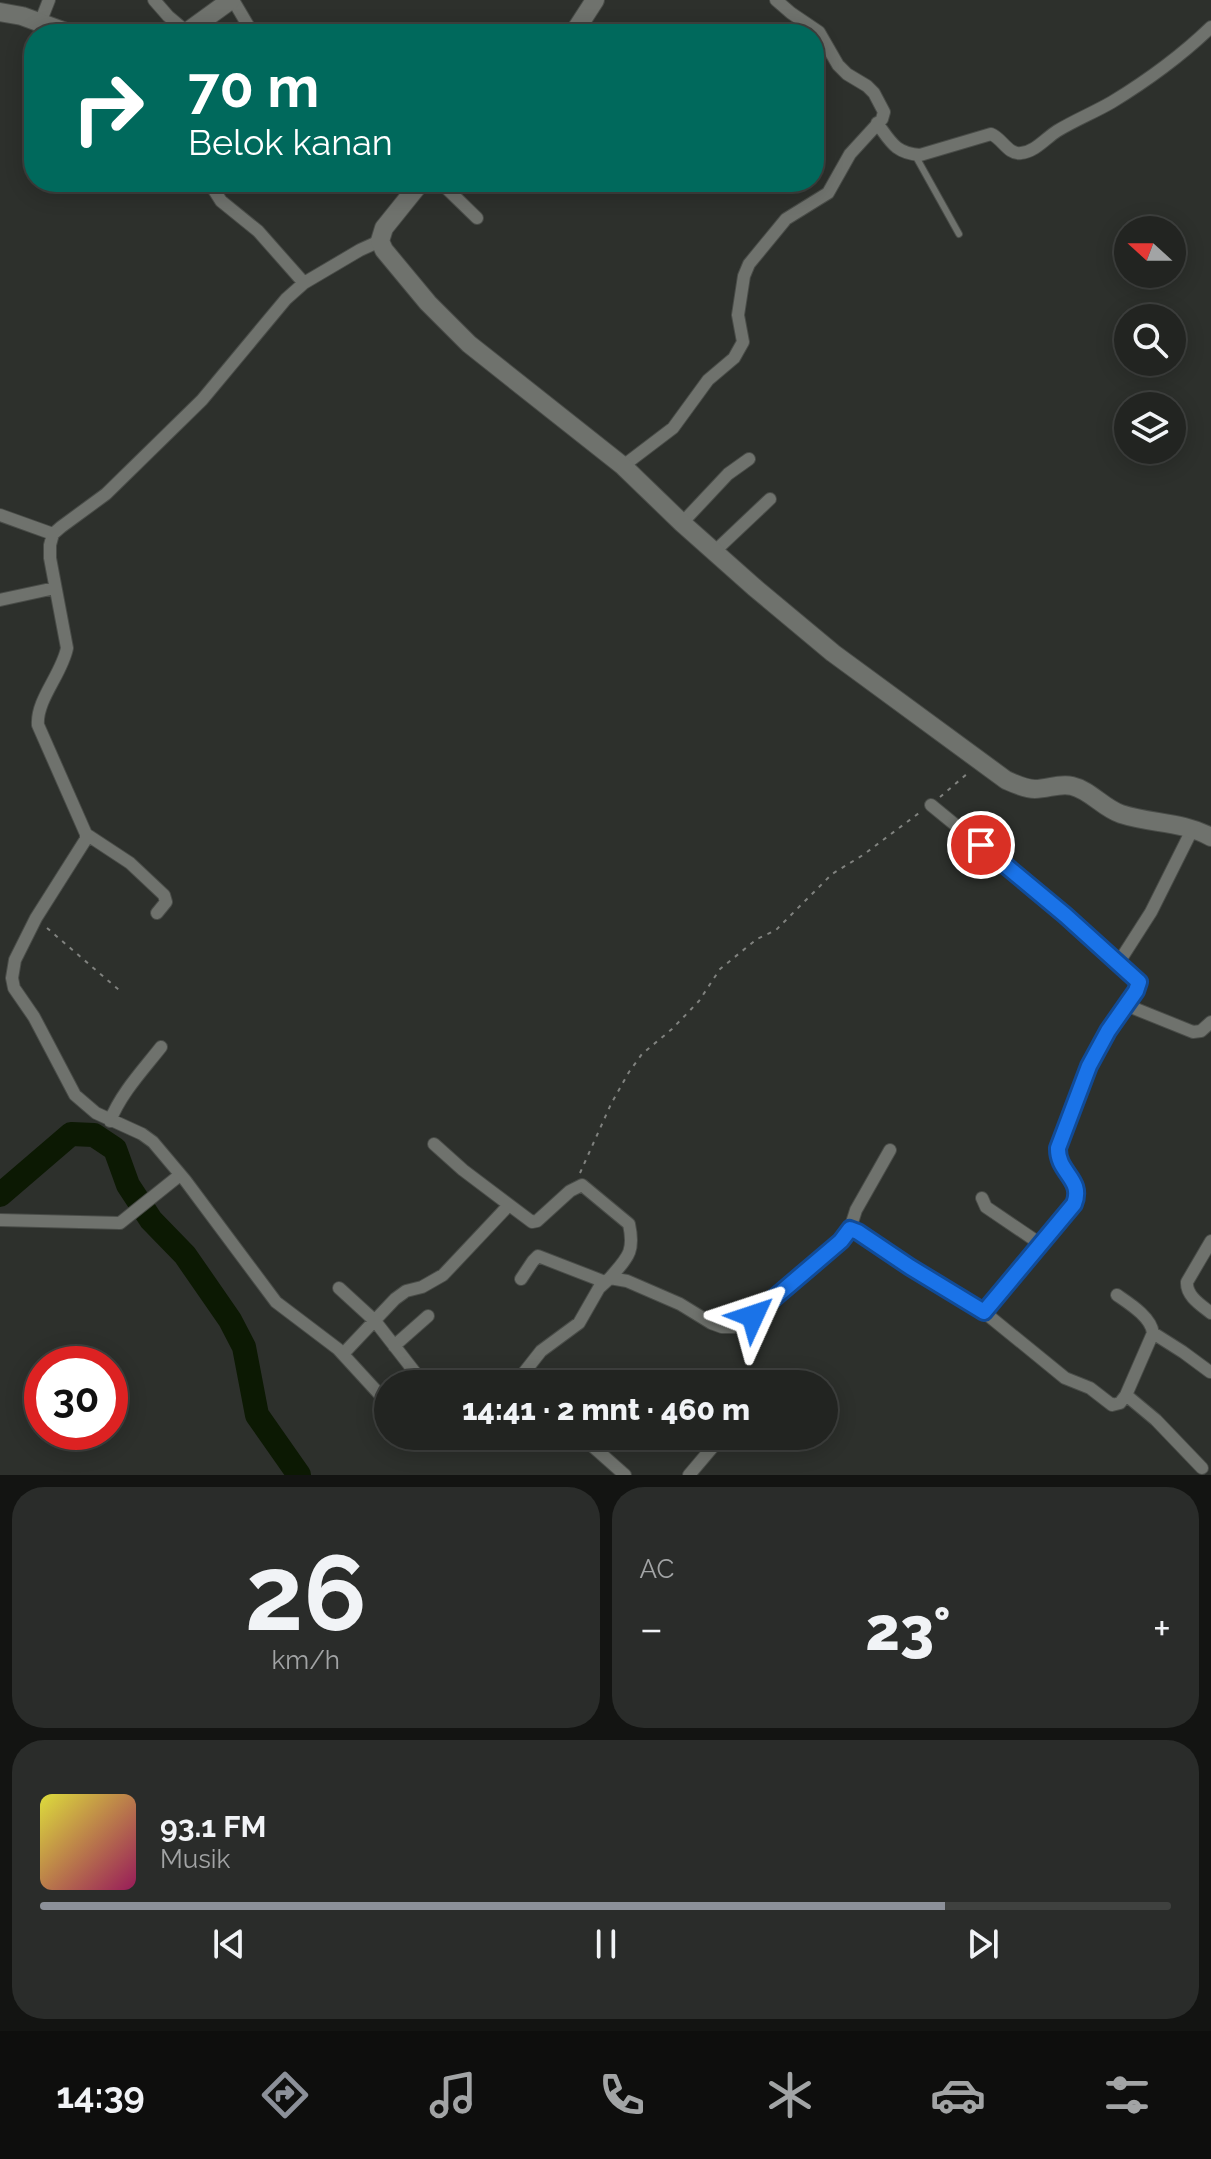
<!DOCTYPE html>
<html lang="id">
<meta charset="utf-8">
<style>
:root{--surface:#222421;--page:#2a2c2a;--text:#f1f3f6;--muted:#a2a4a5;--line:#3f413f;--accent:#8c9099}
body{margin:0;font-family:Raleway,sans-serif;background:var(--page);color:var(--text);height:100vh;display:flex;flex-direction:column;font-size:30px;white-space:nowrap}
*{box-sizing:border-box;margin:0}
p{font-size:26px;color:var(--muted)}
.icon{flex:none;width:44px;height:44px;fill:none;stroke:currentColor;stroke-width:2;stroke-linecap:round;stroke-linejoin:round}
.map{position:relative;height:1475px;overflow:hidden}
.details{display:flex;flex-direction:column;gap:12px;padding:12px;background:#131412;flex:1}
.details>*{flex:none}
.banner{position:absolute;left:24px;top:24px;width:800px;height:168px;border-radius:32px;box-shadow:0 4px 20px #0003,0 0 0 2px var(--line);background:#00695c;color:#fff;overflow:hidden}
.needle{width:52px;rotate:291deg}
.fabs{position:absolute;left:1114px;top:216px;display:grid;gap:16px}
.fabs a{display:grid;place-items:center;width:72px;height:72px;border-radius:50%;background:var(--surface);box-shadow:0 4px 20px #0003,0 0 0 2px var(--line);font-size:40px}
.speed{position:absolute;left:24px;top:1346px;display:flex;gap:16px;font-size:40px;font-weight:700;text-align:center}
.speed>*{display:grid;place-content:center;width:104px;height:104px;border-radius:50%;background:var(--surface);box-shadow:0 4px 20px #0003,0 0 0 2px var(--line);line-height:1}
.speed .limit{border:12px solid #d22;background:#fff;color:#111}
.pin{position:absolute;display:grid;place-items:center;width:68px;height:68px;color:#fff;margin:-34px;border:4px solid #fff;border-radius:50%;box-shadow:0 2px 8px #0007}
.me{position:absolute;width:88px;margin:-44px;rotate:48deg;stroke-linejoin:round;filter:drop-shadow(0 0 6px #0008)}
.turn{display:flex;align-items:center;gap:28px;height:168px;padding:0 32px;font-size:36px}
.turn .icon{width:104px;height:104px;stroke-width:2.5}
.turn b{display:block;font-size:56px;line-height:68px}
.big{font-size:60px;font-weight:800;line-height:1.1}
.details .tile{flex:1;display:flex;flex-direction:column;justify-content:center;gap:12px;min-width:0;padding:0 28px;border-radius:32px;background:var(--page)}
.details .dial{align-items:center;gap:0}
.dial b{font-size:104px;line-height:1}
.song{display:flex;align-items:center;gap:24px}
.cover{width:96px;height:96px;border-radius:12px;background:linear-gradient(135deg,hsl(60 70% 55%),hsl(330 70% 35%))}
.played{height:8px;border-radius:4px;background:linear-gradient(90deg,var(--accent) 80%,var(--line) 80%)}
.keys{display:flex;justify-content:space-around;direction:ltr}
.heat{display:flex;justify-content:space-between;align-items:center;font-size:44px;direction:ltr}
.details .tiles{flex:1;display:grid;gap:12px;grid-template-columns:1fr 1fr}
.tile:last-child{grid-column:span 2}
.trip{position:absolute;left:374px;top:1370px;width:464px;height:80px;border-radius:40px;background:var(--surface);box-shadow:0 4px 20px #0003,0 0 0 2px var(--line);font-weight:800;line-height:80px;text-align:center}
.tabs{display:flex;height:128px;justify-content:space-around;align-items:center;background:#0e0e0d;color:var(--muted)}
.tabs .icon{width:56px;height:56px}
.tabs .active{color:var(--accent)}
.tabs b{font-size:36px;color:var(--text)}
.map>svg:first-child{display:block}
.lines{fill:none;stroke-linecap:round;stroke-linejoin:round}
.river{stroke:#0c1903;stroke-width:24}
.lane-casing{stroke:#494c48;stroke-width:8}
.street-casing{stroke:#494c48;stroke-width:14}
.secondary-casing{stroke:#494c48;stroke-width:20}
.path{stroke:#80827f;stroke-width:2;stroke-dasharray:4 6;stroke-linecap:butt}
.lane{stroke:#6f726d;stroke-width:6}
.street{stroke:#6f726d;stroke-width:12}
.secondary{stroke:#6f726d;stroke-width:18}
.route-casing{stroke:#114b97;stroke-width:20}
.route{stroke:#1a73e8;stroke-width:14}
</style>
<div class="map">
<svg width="1211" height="1475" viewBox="0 0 1211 1475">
<rect width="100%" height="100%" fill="#2d302c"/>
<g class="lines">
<!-- river -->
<path class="river" d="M 0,1195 L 71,1134 L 94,1135 L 115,1149 L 128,1185 L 151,1220 L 185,1255 L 230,1320 L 244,1347 L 257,1415 L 299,1475"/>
<!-- lane casing -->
<g class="lane-casing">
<path id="lane" d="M 915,155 L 959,234"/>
</g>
<!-- street casing -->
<g class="street-casing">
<path id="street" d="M 154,0 L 168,16 L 187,32
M 233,0 L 253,34
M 40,23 L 49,0
M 877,123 C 891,142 895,153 920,155 L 991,134 C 1002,138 1008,155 1021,153 C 1035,152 1046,138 1057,131 C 1075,120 1095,112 1112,102 C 1148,80 1181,56 1211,27
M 209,182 L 221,201 L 258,231 L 304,283
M 440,182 L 477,218
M 380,241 L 360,250 L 304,283 L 286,299 L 202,400 L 106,494 L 61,527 L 53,534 L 50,545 L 50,558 L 67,648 C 62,674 36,700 38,725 L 86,834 L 86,839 L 36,918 L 15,960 L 12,978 L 14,988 L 34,1017 L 75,1095 L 96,1113 L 142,1134 L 153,1142 L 185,1180 L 276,1302 L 338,1349 L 382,1397 L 388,1407
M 623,466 L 673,428 L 708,380 L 734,358 L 743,342 L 738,315 L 744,276 L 749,264 L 786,219 L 828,193 L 850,154 L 882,119 L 884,112 L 874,93 L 867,86 L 847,74 L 838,65 L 819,32 L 791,13 L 776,0
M 0,515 L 53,534
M 682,523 L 728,474 L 749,459
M 714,552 L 770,499
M 0,600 L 55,588
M 931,805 L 1030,886 L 1119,962
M 86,834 L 130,863 L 164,895 L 166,902 L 157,913
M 1126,1005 L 1193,1032 L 1201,1031 L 1211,1022
M 110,1121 C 121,1093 143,1070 161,1047
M 434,1144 L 463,1170 L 532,1222 L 537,1221 L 570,1191 L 582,1185 L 629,1224 C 635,1252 628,1257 610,1278
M 982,1198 L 986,1207 L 1042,1245
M 0,1220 L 120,1223 L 180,1175
M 850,1229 L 856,1210 L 890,1150
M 1211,1241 L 1187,1282 C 1186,1296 1201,1305 1211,1313
M 521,1279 L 533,1261 L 538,1256 L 605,1282
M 339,1288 L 375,1321 L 417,1375
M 1117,1295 C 1130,1304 1151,1317 1153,1333
M 984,1312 L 1065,1378 L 1090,1388 L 1112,1405 L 1120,1403 L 1126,1395 L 1153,1333 L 1183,1352 L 1210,1372
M 394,1346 L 428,1316
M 343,1354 L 395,1299 L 406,1291 L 422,1287 L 443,1275 L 508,1206
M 515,1384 L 541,1351 L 579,1323 L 599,1288 L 610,1278 L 627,1281 L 680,1304 L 711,1323 L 722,1327 L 733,1327 L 753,1316 L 841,1241 L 850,1229 L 858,1232 L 910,1267 L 984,1312 L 1074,1204 C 1083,1180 1057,1172 1058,1148 L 1089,1066 L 1108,1031 L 1138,987 L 1139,982 L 1119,962 L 1151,912 L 1193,828
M 1126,1395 L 1156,1420 L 1202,1468
M 581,1436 L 625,1475
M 689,1475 L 722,1436"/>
</g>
<!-- secondary casing -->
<g class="secondary-casing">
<path id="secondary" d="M 0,12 L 22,16 L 71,34
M 184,34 L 231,0
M 573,34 L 595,0
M 421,182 L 384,228 L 380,241 L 384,250 L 428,303 L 469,344 L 623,466 L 682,523 L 754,587 L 833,653 L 1006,780 C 1015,784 1025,789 1035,789 C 1048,789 1059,783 1072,786 C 1090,790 1103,808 1121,814 C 1152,824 1181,821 1211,837"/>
</g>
<!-- path -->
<path class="path" d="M 940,797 L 968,773
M 47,928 L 119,990
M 580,1173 L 611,1104 L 629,1072 L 642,1054 L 672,1029 L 699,1001 L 720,969 L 757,939 L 776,930 L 832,874 L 863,855 L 919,813"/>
<!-- lane -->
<use href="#lane" class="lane"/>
<!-- street -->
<use href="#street" class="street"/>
<!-- secondary -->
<use href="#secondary" class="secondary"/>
</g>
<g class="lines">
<!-- route casing -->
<g class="route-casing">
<path id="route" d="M 753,1316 L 841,1241 L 850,1229 L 858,1232 L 910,1267 L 984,1312 L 1074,1204 C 1084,1179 1057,1173 1058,1148 L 1089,1066 L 1108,1031 L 1136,991 L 1139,982 L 1065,915 L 981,845"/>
</g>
<!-- route -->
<use href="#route" class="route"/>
</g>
</svg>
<div class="fabs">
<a><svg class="needle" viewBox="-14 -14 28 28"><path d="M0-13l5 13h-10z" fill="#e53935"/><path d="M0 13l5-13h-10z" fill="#a2a4a5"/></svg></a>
<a><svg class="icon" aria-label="search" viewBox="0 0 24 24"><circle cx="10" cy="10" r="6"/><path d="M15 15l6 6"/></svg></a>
<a><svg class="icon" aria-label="layers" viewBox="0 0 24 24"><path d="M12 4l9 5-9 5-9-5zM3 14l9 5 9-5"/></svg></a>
</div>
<div class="speed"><div class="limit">30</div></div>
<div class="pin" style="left:981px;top:845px;background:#d93025"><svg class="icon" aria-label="arrive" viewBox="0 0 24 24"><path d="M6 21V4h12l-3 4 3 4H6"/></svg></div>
<svg class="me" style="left:753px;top:1316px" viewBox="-20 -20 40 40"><path d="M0-17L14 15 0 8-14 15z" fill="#1a73e8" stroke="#fff" stroke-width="4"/></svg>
<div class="trip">14:41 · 2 mnt · 460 m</div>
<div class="banner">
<div class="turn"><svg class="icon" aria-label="right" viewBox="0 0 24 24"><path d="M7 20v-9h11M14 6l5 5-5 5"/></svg><div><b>70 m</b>Belok kanan</div></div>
</div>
</div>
<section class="details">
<div class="tiles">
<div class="tile dial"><b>26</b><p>km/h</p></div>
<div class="tile"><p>AC</p>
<div class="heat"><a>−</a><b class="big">23°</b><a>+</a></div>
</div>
<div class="tile">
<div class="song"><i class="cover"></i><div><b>93.1 FM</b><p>Musik</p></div></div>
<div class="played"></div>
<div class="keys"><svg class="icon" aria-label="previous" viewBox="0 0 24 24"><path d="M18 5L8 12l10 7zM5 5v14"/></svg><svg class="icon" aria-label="pause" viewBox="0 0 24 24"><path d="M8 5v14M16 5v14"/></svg><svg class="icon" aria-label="next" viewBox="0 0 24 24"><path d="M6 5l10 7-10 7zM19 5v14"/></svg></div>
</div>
</div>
</section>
<nav class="tabs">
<b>14:39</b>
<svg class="icon active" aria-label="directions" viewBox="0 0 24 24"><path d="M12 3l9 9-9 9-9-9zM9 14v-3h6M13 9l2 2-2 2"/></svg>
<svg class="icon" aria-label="music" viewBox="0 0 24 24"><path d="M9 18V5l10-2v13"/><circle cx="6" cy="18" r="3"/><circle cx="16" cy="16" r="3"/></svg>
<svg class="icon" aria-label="phone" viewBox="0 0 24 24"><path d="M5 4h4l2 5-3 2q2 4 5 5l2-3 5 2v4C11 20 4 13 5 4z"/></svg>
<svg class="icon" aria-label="climate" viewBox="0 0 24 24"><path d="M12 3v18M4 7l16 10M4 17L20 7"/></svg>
<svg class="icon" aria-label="car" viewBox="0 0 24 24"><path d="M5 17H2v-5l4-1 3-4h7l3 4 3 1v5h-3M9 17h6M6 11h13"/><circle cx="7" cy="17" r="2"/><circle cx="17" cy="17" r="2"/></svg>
<svg class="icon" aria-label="filters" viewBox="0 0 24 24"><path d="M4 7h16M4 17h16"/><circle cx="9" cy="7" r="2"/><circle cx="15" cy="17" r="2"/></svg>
</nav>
